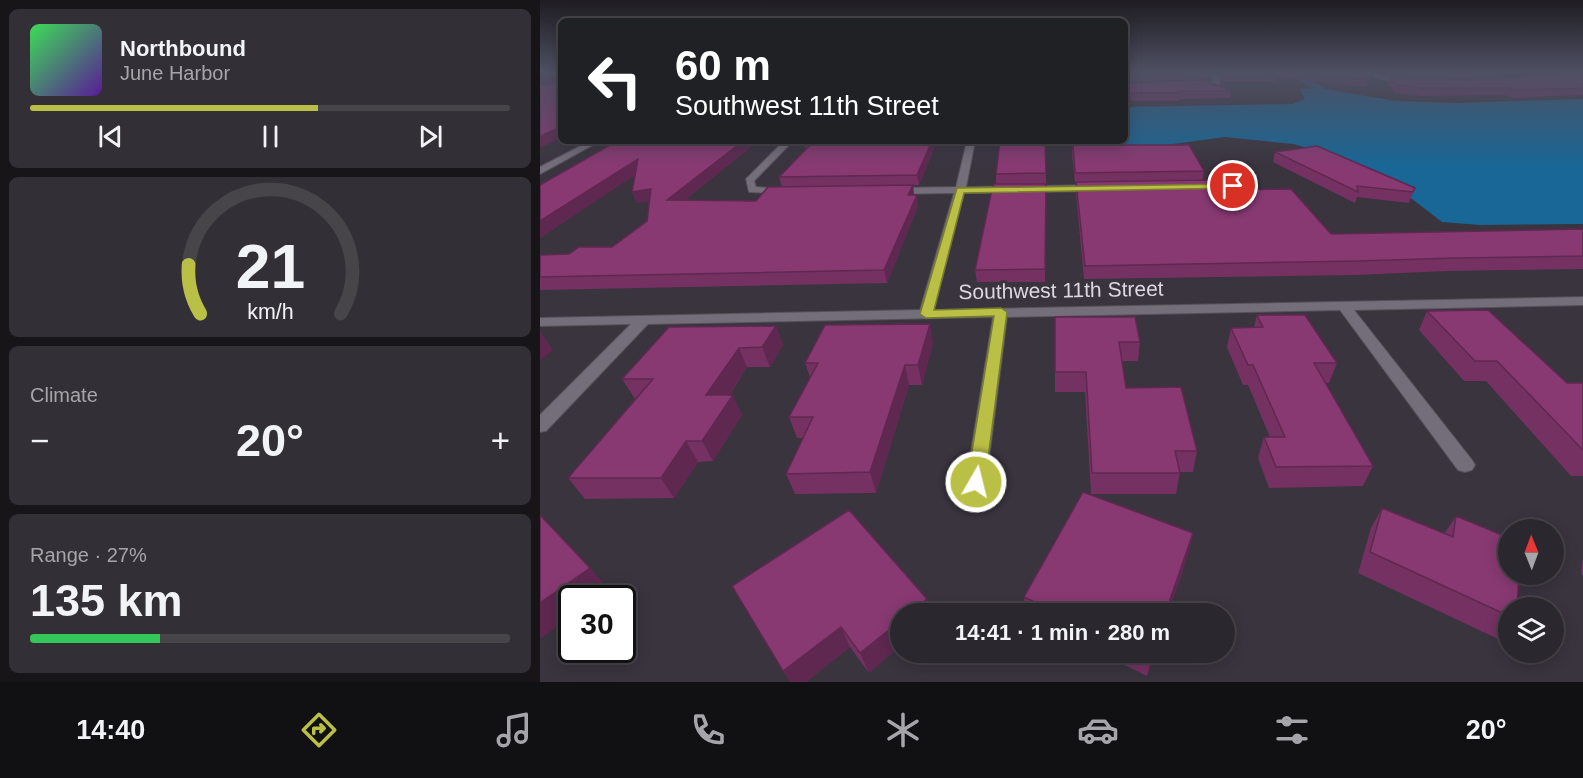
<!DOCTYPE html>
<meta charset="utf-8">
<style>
:root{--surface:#2b272e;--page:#332f36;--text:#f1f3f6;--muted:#a6a5aa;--line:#47444a;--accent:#bac045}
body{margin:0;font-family:Arial,sans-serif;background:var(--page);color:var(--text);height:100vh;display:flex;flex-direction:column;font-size:22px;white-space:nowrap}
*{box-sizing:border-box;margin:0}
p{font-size:20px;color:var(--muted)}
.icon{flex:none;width:33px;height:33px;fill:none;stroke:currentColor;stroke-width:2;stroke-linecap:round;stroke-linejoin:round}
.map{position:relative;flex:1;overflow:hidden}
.side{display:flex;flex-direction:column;gap:9px;padding:9px;background:#181519;width:540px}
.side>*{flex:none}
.hud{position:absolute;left:18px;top:18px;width:570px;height:126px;border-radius:9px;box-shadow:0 3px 15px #0003,0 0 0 2px var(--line);background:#202124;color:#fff;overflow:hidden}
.needle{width:39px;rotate:359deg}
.fabs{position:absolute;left:958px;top:519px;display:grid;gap:12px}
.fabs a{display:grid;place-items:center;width:66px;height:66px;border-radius:50%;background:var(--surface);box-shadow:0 3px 15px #0003,0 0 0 2px var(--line);font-size:30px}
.speed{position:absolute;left:18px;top:585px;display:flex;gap:12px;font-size:30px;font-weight:700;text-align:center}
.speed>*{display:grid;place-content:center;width:78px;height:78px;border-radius:50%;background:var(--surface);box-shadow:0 3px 15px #0003,0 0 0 2px var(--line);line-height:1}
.speed .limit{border:3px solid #111;border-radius:9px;background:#fff;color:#111}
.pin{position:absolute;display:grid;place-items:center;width:51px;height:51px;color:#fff;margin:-26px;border:3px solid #fff;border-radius:50%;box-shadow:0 2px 6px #0007}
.me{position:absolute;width:66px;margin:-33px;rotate:8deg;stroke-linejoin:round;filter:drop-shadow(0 0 4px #0008)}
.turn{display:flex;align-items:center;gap:21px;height:126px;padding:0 18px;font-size:27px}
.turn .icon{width:78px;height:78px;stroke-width:2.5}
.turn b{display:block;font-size:42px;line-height:51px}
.big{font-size:45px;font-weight:600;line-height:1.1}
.side .card{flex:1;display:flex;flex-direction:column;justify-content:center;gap:9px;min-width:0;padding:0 21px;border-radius:9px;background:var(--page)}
.side .dial{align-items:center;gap:0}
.dial svg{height:156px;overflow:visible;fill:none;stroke:var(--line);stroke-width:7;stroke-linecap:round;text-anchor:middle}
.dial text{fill:var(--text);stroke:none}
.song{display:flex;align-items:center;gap:18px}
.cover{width:72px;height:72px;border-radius:9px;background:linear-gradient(135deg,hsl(130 70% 55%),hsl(270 70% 35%))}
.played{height:6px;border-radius:3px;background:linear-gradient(90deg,var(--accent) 60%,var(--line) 60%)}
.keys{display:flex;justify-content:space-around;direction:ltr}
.heat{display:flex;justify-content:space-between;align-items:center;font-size:33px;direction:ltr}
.charge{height:9px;border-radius:4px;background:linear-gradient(90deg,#34c759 27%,var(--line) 0)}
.trip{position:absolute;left:350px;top:603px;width:345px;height:60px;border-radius:30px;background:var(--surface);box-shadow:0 3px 15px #0003,0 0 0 2px var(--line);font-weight:600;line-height:60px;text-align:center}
.dock{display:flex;height:96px;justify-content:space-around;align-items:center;background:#111012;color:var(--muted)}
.dock .icon{width:42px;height:42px}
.dock .active{color:var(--accent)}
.dock b{font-size:27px;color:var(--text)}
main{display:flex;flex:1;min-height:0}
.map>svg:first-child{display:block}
.water{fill:#186796}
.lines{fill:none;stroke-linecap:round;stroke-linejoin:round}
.canal{fill:#186796;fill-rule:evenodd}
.street-casing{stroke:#545159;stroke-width:2}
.street{fill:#746e7a;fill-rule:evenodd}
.wall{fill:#753162}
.shaded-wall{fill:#5f2850}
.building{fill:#883972;stroke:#5f2850;stroke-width:1.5}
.route{fill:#bac045;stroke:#797d2d;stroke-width:1.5}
.labels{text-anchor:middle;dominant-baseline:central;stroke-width:6;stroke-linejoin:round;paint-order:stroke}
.street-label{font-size:21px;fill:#dbd8df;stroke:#39343e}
</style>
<main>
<section class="side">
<div class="card">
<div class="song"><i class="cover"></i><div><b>Northbound</b><p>June Harbor</p></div></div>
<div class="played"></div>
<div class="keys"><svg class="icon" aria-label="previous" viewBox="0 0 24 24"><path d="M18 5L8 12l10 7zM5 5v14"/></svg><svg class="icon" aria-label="pause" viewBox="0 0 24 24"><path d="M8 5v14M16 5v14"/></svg><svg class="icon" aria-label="next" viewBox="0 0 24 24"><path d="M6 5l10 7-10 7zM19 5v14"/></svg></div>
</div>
<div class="card dial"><svg viewBox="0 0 100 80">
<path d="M14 69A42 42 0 1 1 86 69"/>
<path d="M14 69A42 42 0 0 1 8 44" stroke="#bac045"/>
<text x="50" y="56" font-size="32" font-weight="700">21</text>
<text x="50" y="72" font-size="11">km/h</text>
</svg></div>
<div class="card"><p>Climate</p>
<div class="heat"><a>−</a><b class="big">20°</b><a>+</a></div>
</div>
<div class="card"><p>Range · 27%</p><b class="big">135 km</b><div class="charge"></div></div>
</section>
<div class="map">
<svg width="1043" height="682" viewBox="0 0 1043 682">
<rect width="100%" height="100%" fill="#39343e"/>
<!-- water -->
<path class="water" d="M 779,88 L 856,101 L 915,103 L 1043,99 L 1043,224 L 940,225 L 902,222 L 872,199 L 791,154 L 753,144 L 685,137 L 603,148 L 543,148 L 536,141 L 585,141 L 585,107 L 752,104 L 765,99 L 759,89 Z"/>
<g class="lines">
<!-- canal -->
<path class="canal" d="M 746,72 L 758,72 L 785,88 L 779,91 L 775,90 Z"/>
<!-- street casing -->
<g class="street-casing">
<path id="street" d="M 666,72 L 672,72 L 680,79 L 680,84 L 653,86 L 655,83 L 675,81 Z
M 824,72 C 830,72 866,79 872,82 L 869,84 L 839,79 Z
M 50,141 L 60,141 L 0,174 L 0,167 Z
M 244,141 L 253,141 L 214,181 L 216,187 L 245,189 L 248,190 L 248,194 L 209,192 L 206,179 Z
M 427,141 L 435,141 L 426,187 L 557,185 L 562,188 L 557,191 L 424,193 L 394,310 L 1043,297 L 1043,305 L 814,310 L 932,460 L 935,465 L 932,470 L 925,472 L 918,470 L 800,310 L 467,317 L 446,482 L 443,488 L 436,490 L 429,488 L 426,482 L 453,317 L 108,324 L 6,431 L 0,432 L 0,415 L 91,324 L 0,326 L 0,318 L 380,310 L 414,193 L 353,194 L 348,191 L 353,188 L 416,187 Z
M 713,174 L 716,175 L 716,179 L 693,189 L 656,190 L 651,187 L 656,184 L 691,183 Z"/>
</g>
<!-- street -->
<use href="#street" class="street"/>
</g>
<!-- wall -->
<path class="wall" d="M 585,72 L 671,72 L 670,79 L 585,82 L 586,83 L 691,91 L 690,98 L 639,99 L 638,101 L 585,101 Z
M 675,72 L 833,72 L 832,77 L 826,87 L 737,77 L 736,82 L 682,82 L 681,77 Z
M 842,72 L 1021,72 L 959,77 L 875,79 L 843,74 Z
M 1043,72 L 1043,95 L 973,98 L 966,95 L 881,96 L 854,93 L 848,83 L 851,76 L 871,79 L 933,80 Z
M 77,141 L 218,141 L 145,200 L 216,201 L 242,187 L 239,177 L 266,149 L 264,143 L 397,141 L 379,185 L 373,185 L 374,195 L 378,206 L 347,283 L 0,290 L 0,255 L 29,254 L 72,247 L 107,221 L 109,201 L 97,203 L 92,192 L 95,174 L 0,238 L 0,185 Z
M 505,141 L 506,184 L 456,184 L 456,174 Z
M 533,145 L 664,171 L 663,180 L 676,190 L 791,234 L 1043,229 L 1043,269 L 908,271 L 815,275 L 544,279 L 536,194 L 536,183 L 535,183 L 532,154 Z
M 735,152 L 873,192 L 869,203 L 817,197 L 815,203 L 733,162 Z
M 506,184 L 505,282 L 437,282 L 435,270 Z
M 887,311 L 1027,383 L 1043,383 L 1043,476 L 1031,476 L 946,381 L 924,381 L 879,330 Z
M 717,315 L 797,363 L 789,383 L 785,383 L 833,466 L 823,486 L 729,488 L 718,458 L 724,437 L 730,437 L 708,385 L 703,385 L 687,347 L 691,328 L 714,328 Z
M 515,317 L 600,342 L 598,361 L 582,361 L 586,388 L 657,451 L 653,472 L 640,472 L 636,494 L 551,494 L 545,392 L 515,392 Z
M 236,326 L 243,345 L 230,367 L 207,367 L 190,395 L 202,415 L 173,461 L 158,462 L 134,498 L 45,499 L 28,478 L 95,399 L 82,379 Z
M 393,343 L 382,385 L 369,385 L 336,493 L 255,494 L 246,474 L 263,438 L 257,438 L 249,417 L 270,377 L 265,363 Z
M 842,508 L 904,534 L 916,516 L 969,608 L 969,628 L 958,639 L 818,573 L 831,528 Z
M 653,533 L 648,554 L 628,614 L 485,614 L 484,597 Z
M 1043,558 L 1043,575 L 1041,574 Z
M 192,586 L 360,614 L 360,646 L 329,673 L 310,647 L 266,682 L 250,682 Z
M 559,652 L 615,652 L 607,676 Z"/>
<!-- shaded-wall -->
<path class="shaded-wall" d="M 833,72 L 832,77 L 826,87 L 828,80 Z
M 961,72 L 1021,72 L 959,77 Z
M 0,76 L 17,76 L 21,83 L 0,84 Z
M 21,127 L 21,138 L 0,148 L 0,136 Z
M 203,141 L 218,141 L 131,211 L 127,200 Z
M 392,141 L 397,141 L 379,185 L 377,175 Z
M 98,159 L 103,170 L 0,238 L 0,221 Z
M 373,185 L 374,196 L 368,195 Z
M 111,189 L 115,200 L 97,203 L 92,192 Z
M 377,195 L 378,206 L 347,283 L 344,270 Z
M 390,324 L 393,343 L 382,385 L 378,365 Z
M 236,326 L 243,345 L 230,367 L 222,347 Z
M 0,331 L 13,350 L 0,361 Z
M 199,348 L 207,367 L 177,415 L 166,395 Z
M 365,365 L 369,385 L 336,493 L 330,472 Z
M 193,395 L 202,415 L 173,461 L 162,441 Z
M 146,441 L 158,462 L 134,498 L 121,478 Z
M 653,533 L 648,554 L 628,614 L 625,614 Z
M 50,568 L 68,588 L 55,598 L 32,598 L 32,616 L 0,639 L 0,603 Z
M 387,599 L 391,614 L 369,614 Z
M 360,621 L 360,646 L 329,673 L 320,653 Z
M 301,627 L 310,647 L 266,682 L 250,682 L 243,671 Z
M 612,652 L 615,652 L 607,676 L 611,656 Z"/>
<!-- building -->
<path class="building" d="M 0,72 L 21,72 L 21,127 L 0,136 L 0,85 L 19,83 L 20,78 L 17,76 L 0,76 Z
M 585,72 L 671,72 L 585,75 Z
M 683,72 L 733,72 L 737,75 L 683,75 Z
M 754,72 L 833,72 L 828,80 Z
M 1043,72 L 1043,88 L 976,90 L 969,88 L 884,88 L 857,85 L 851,76 L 871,79 L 933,80 Z
M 663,80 L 691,91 L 638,91 L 639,93 L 585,93 L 585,82 L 586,83 Z
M 77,141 L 203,141 L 127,200 L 216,201 L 228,187 L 373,185 L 368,195 L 377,195 L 344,270 L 0,277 L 0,255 L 29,254 L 39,247 L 72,247 L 107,221 L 111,189 L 92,192 L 98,159 L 0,221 L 0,185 Z
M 266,141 L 392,141 L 377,175 L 239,177 L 272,143 L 264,143 Z
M 460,141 L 505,141 L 506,173 L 456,174 Z
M 533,145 L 649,145 L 664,171 L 535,173 Z
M 777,146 L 875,188 L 873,192 L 817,186 L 818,192 L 735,152 Z
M 671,180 L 676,190 L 751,189 L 791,234 L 1043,229 L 1043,256 L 915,258 L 819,261 L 545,266 L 536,182 Z
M 454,184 L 506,184 L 505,269 L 435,270 L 451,194 Z
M 948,310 L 1027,383 L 1043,383 L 1043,450 L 957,361 L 935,361 L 887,311 Z
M 717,315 L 765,315 L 797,363 L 774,363 L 833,466 L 736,467 L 724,437 L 745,437 L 713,365 L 708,365 L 691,328 L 723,327 Z
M 515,317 L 595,317 L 600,342 L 579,342 L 586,388 L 641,387 L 657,451 L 635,451 L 640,473 L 552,473 L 546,372 L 515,372 Z
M 390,324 L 378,365 L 365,365 L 330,472 L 246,474 L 273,417 L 249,417 L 278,363 L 265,363 L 285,325 Z
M 236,326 L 222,347 L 199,348 L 166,395 L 193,395 L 162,441 L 146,441 L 121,478 L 28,478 L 113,379 L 82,379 L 129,327 Z
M 543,492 L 653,533 L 625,614 L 519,614 L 484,597 Z
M 842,508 L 913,537 L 916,516 L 969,538 L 969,574 L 979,574 L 977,608 L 969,608 L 969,616 L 830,552 Z
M 309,510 L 387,599 L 369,614 L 360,614 L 360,621 L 320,653 L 301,627 L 243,671 L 192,586 Z
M 0,515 L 50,568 L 0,603 Z
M 603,652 L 612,652 L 611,656 Z"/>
<!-- sky -->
<linearGradient id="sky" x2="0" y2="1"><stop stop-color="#1f1d22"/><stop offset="0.43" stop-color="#4e5063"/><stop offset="1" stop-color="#4e5063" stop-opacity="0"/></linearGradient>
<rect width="1043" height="167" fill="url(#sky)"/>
<!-- route -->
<path class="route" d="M 693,184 L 698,186 L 696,188 L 424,193 L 394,310 L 461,308 L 467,312 L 445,482 L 442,487 L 436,489 L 430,487 L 427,482 L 454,316 L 386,318 L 380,314 L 417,188 Z"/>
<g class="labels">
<!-- street labels -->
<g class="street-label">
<text transform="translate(521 290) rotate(-1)">Southwest 11th Street</text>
</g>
</g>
</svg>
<div class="fabs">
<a><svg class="needle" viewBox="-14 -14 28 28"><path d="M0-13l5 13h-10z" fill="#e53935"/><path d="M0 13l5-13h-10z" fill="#a6a5aa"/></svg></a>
<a><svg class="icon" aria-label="layers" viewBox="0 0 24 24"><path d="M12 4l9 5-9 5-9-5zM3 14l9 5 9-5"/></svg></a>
</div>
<div class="speed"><div class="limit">30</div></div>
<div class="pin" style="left:693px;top:186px;background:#d93025"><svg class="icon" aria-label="arrive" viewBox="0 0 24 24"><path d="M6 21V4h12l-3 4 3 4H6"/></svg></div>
<svg class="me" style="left:436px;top:482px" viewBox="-20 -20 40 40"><circle r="17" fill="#bac045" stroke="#fff" stroke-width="3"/><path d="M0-11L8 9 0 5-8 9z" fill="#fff"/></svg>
<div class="trip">14:41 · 1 min · 280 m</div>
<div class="hud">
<div class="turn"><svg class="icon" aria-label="left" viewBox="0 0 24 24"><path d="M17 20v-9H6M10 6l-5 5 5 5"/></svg><div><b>60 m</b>Southwest 11th Street</div></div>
</div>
</div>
</main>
<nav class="dock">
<b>14:40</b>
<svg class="icon active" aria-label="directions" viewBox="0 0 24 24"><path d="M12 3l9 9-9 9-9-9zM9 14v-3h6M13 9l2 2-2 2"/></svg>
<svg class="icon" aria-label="music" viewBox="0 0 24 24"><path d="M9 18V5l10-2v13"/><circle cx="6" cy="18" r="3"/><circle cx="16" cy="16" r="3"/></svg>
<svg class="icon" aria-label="phone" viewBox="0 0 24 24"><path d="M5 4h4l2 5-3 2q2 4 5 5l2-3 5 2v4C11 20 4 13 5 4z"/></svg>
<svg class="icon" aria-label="climate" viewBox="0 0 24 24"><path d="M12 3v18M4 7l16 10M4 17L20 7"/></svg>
<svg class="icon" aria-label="car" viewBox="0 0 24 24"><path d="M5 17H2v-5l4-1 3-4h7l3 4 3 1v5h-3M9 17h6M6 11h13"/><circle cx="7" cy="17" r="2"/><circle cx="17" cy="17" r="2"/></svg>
<svg class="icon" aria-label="filters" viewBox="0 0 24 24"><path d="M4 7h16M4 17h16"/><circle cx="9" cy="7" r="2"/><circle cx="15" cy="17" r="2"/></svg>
<b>20°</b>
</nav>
